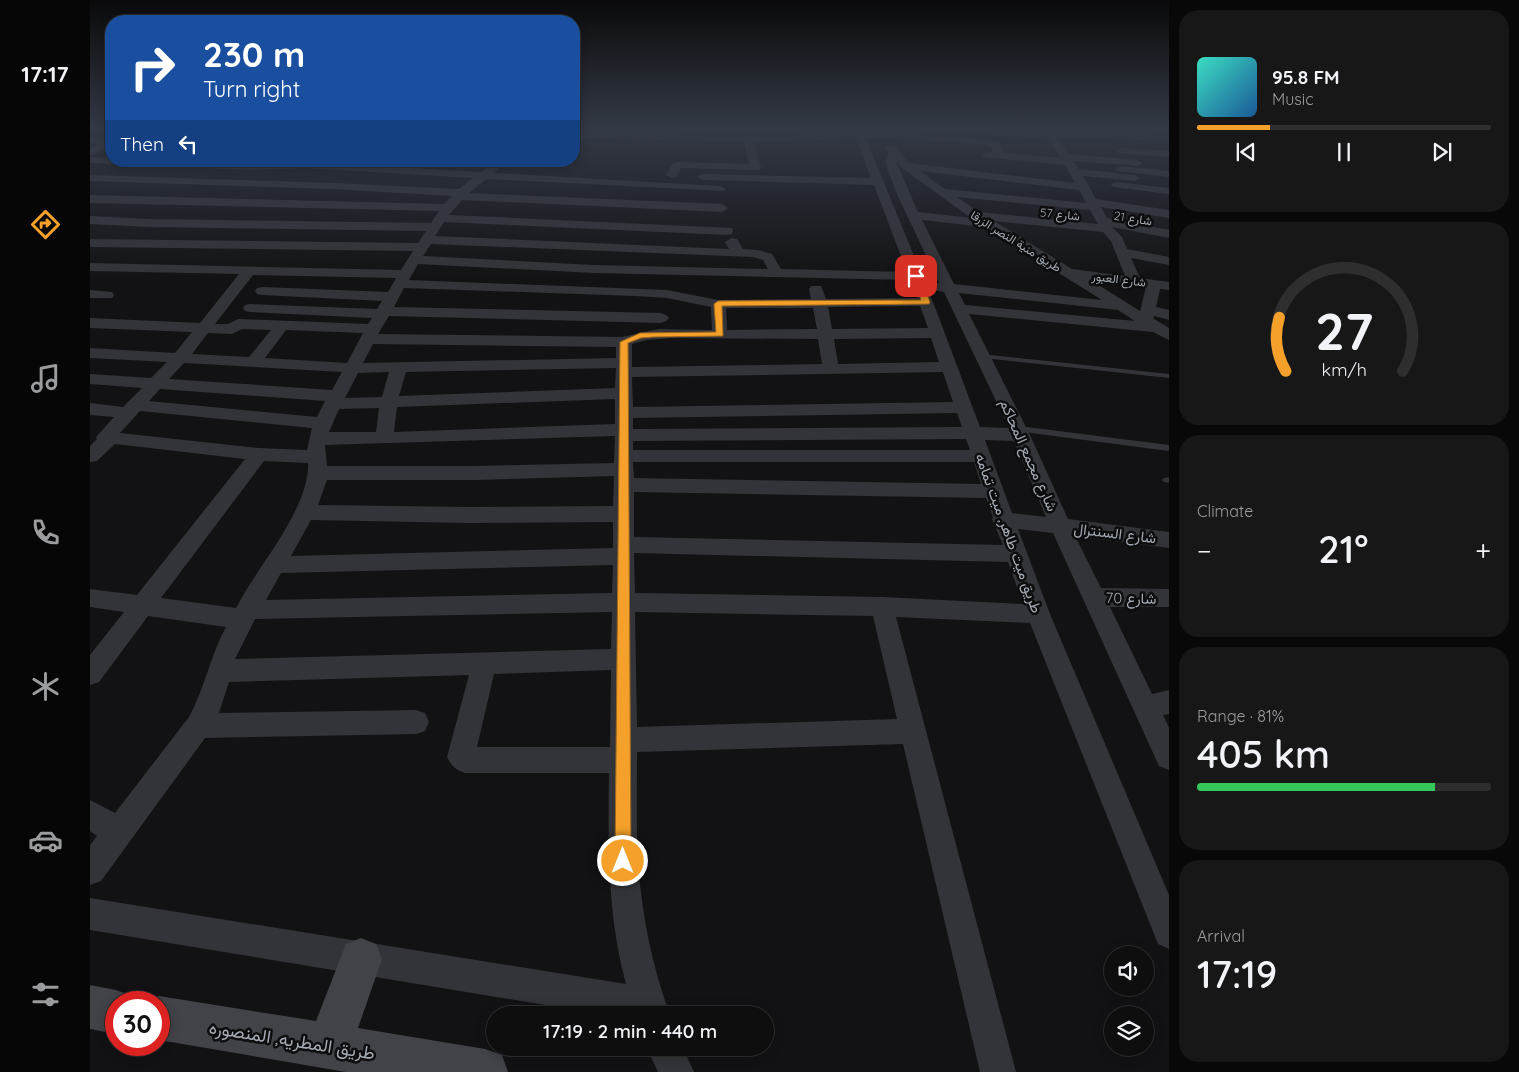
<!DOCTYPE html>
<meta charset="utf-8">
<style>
:root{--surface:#0e0e0f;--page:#171718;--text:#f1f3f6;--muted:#9b9c9e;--line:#2e2e2f;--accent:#f4a02a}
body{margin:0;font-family:Quicksand,Vazirmatn,sans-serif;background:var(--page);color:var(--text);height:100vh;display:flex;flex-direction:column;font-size:19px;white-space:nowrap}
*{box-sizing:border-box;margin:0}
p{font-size:16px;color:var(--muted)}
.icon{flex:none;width:28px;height:28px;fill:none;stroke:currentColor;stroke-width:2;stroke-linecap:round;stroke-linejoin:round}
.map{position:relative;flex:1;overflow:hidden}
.details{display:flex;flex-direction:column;gap:10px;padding:10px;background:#080808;width:350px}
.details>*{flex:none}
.top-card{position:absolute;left:15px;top:15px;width:475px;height:152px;border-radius:20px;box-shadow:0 2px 12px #0003,0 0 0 1px var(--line);background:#1a4fa0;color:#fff;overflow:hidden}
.fabs{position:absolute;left:1014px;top:946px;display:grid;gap:10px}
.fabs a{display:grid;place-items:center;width:50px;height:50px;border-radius:50%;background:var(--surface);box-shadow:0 2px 12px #0003,0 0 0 1px var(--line);font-size:25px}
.speed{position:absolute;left:15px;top:991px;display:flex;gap:10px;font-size:25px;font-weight:700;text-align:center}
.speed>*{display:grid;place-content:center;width:65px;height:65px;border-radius:50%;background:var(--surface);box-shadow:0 2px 12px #0003,0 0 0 1px var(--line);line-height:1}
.speed .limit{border:8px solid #d22;background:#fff;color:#111}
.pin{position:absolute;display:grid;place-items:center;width:42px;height:42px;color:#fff;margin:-21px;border-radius:10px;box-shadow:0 2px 8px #0006}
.me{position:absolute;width:55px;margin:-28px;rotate:0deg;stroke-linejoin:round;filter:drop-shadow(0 0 4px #0008)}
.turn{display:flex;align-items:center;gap:18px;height:105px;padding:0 15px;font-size:22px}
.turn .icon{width:65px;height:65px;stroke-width:2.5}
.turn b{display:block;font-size:35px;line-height:42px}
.then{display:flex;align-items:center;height:48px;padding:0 15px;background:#0003;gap:10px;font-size:19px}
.big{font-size:38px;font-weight:600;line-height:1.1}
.details .card{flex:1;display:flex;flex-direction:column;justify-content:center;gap:8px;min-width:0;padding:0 18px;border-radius:20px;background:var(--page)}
.details .dial{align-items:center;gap:0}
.dial svg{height:130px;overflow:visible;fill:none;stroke:var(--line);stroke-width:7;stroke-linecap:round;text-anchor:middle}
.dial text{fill:var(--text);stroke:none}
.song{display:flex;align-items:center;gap:15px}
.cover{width:60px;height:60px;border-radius:8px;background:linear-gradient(135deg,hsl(170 70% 55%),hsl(210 70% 35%))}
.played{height:5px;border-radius:2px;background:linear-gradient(90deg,var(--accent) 25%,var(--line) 25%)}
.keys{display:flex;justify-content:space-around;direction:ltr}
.heat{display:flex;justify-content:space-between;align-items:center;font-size:28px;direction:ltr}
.charge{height:8px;border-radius:4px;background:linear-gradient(90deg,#34c759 81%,var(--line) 0)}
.trip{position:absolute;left:396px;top:1006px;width:288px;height:50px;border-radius:25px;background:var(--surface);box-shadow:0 2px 12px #0003,0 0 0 1px var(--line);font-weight:600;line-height:50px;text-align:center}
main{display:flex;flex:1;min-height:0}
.tabs{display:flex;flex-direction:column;width:90px;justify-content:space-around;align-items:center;background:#060606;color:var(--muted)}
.tabs .icon{width:35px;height:35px}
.tabs .on{color:var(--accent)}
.tabs b{font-size:22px;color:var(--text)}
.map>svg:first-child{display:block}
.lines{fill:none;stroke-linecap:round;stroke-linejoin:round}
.service{fill:#333439;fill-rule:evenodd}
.minor{fill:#333439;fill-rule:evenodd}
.secondary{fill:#414349;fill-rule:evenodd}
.route{fill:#f4a02a;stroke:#9f681b}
.labels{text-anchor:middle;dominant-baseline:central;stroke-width:5;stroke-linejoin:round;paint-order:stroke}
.far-street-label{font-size:12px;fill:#a3aab4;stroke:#0d0d0f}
.street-label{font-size:15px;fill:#a3aab4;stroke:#0d0d0f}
.near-street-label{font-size:18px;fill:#a3aab4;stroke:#0d0d0f}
</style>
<main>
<nav class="tabs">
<b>17:17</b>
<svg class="icon on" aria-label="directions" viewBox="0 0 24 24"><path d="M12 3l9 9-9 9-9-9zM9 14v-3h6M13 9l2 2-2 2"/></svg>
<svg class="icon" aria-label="music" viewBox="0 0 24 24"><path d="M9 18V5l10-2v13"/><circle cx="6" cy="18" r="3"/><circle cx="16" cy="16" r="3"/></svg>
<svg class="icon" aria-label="phone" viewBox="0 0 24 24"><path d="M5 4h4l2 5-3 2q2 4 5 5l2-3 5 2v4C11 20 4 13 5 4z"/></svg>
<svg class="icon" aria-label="climate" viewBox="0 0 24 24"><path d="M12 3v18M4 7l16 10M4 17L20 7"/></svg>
<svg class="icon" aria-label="car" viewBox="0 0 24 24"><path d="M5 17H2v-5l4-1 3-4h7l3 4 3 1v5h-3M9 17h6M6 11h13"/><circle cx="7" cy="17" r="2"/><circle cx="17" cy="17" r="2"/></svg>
<svg class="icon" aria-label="filters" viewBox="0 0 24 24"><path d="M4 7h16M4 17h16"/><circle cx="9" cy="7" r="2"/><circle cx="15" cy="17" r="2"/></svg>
</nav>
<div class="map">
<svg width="1079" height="1072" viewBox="0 0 1079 1072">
<rect width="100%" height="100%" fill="#121214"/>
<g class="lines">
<!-- service -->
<path class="service" d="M 891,354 L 1079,374 L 1079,378 L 894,358 L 890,356 Z
M 929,426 L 1079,445 L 1079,451 L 926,431 L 925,429 Z
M 1079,477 L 1079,483 L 1074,482 L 1072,480 L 1074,478 Z"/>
<!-- minor -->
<path class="minor" d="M 762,129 L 772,129 L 773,133 L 794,132 L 900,139 L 910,143 L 914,153 L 971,158 L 957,139 L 887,134 L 882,131 L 884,129 L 952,132 L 950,129 L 960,129 L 962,131 L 1079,135 L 1079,141 L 966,137 L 979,154 L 1048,160 L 1053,163 L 1048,166 L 984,161 L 988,169 L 1045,175 L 1051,178 L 1045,181 L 993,176 L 1006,199 L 1079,210 L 1079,218 L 1011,207 L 1017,218 L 1079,230 L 1079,238 L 1022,227 L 1032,237 L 1037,249 L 1079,257 L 1079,265 L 1041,258 L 1050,278 L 1079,282 L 1079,290 L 1070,289 L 1066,307 L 1079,310 L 1079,320 L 1064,316 L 1064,319 L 1079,328 L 1079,340 L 1063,332 L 879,314 L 940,435 L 978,519 L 1079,532 L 1079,548 L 985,536 L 1011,588 L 1079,589 L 1079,607 L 1020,607 L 1062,694 L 1079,690 L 1079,714 L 1073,715 L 1079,728 L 1079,770 L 1069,766 L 963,533 L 928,529 L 960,614 L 1079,895 L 1079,949 L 1068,944 L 940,623 L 806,617 L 926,1072 L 890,1072 L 813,744 L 547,752 C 547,789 546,826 548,863 C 552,915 562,966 580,1015 L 516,1015 L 0,930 L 0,898 L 536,984 C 517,915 518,844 519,773 L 375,773 C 365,769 362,767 357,757 L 379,675 L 139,682 L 129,713 L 326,710 L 335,713 L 339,722 L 335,731 L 326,734 L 115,738 L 11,881 L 0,885 L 0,845 L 7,836 L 0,831 L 0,800 L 25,813 L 99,717 C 115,688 120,656 136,627 L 58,616 L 9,682 L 0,685 L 0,655 L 34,612 L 0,607 L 0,589 L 47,595 L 155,459 L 25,444 L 7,461 L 0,462 L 0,446 L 7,439 L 6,437 L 24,417 L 0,415 L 0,403 L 33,407 L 52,388 L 0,384 L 0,374 L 61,378 L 77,362 L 0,358 L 0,348 L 85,353 L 102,332 L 0,328 L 0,318 L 110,323 L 149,274 L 0,271 L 0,263 L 311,270 L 323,251 L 0,247 L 0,239 L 328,243 L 336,231 L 58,227 L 0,224 L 0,216 L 58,219 L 341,223 L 349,211 L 0,203 L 0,195 L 354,204 L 362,196 L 243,189 L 0,181 L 0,175 L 243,183 L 369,189 L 383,178 L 216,168 L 160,170 L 0,163 L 0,157 L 21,158 L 21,161 L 160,164 L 216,162 L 391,172 L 406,161 L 418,161 L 404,173 L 630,186 L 636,189 L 634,191 L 396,179 L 379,193 L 632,204 L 638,208 L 632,212 L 372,200 L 359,215 L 642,228 L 643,231 L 642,234 L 637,235 L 354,222 L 345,236 L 639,249 L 635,242 L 642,238 L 647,239 L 653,249 L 668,250 L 682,254 L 691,269 L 817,272 L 784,185 L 613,180 L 607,177 L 613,174 L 781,178 L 766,139 L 664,142 L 671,168 L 669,170 L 591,168 L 586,177 L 582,178 L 576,175 L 583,163 L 587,162 L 659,164 L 654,142 L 484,138 L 484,132 L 658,136 L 764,133 ZM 794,138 L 898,145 L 901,147 L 903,152 L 893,153 L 892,155 L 893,157 L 975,165 L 985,183 L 819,163 L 804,146 L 796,146 L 795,148 L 799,154 L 795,162 L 806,192 L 849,283 L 844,284 L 842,287 L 844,290 L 854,292 L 919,428 L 890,427 L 843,302 L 776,139 ZM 806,161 L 812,168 L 881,218 L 828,212 ZM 830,171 L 989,190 L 996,203 L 855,189 ZM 867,197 L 1000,210 L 1008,224 L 889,212 ZM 832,220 L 895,227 L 1012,300 L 864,284 ZM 904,221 L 1013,232 L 1021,241 L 1035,276 L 982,269 ZM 341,244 L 663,257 L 673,260 L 678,269 L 504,265 L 333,256 ZM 328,264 L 504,273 L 820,280 L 827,298 L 736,299 L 731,286 L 721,286 L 719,289 L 721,299 L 628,300 L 577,290 L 319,280 ZM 163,275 L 306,278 L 298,292 L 172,287 L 167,288 L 165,291 L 167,294 L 172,295 L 292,301 L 287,309 L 160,304 L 155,305 L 153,308 L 155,311 L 160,312 L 282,318 L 278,324 L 148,319 L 138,324 L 125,324 ZM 999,279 L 1056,287 L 1050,311 ZM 314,288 L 545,296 L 577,298 L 621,307 L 622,330 L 569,329 L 532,337 L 288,334 L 299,316 L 571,323 L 576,321 L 579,318 L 576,315 L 571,313 L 304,307 ZM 869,293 L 1028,310 L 1045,321 L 875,305 ZM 830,306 L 838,328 L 742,329 L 738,307 ZM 636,308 L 723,308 L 727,329 L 637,330 ZM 152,329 L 181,330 L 159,357 L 102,354 L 118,333 L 142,334 ZM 196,330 L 273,333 L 257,363 L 175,358 ZM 581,338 L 728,339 L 732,364 L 542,367 L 542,344 L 557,340 ZM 841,338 L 849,362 L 748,364 L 744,339 ZM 283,344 L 526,347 L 526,358 L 273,363 ZM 94,363 L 252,372 L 242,390 L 79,379 ZM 526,368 L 525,388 L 309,396 L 316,372 ZM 299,372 L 292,397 L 255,398 L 268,373 ZM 853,372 L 863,402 L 543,407 L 542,377 ZM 70,389 L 235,401 L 227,417 L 59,401 ZM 525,399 L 525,424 L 304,432 L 307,407 ZM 289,408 L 286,432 L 239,432 L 249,409 ZM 50,411 L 222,428 L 217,450 L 169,448 L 30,433 ZM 867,413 L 872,427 L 543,429 L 543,418 ZM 525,436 L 524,463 L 386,466 L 237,466 L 235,445 ZM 876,439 L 880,450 L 543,450 L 543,441 ZM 895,440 L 924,441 L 956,517 L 922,513 ZM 174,461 L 218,463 C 220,509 166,568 146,608 L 71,598 ZM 543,462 L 884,462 L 891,484 L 544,478 ZM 524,476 L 523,506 L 380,507 L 228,505 L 237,480 L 386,480 ZM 544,492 L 896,498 L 903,517 L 902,519 L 913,545 L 544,537 ZM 221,520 L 380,523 L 523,522 L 523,548 L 201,556 ZM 544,553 L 918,562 L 933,604 L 792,597 L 545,593 ZM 523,565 L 522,593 L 176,600 L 191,573 ZM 522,612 L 521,649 L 145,659 L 165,619 ZM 545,612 L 783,616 L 807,719 L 547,727 ZM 521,670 L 520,747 L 387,747 L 404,674 Z
M 0,137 L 21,138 L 21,145 L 0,156 L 0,149 L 9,144 L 0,143 Z
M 1032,148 L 1079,151 L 1079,157 L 1028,153 L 1027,151 Z
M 1031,166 L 1079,171 L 1079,177 L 1027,171 L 1025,169 Z
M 1027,182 L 1079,188 L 1079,194 L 1023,187 L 1021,185 L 1023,183 Z
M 0,290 L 22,292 L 24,295 L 22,298 L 0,298 Z
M 557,1048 L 593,1048 L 604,1072 L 568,1072 Z"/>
<!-- secondary -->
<path class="secondary" d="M 271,938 L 286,944 L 292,959 L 268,1028 L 395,1049 L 412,1055 L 418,1072 L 256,1072 L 69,1040 L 69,1002 L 53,1002 L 69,996 L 226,1021 L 256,944 Z
M 0,985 L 26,990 L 42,996 L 44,1002 L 26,1002 L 26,1034 L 0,1029 Z"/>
</g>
<!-- sky -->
<linearGradient id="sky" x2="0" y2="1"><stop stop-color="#0a0a0b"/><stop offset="0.46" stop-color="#333945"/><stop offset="1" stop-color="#333945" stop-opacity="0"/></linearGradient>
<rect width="1079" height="279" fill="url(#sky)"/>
<!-- route -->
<path class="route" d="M 826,274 L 830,276 L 840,302 L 839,304 L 632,306 L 633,336 L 563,337 L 551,338 L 538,343 L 541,861 L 539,867 L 533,869 L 527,867 L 525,861 L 530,342 L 550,333 L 626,332 L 624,304 L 628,301 L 831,300 L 822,276 Z"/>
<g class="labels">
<!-- far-street labels -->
<g class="far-street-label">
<text transform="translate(970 214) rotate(6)">شارع 57</text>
<text transform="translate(1043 218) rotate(9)">شارع 21</text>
<text transform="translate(926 241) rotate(32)">طريق منية النصر الزرقا</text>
<text transform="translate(1029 279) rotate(7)">شارع العبور</text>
</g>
<!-- street labels -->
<g class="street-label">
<text transform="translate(939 455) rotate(66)">شارع مجمع المحاكم</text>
<text transform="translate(919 533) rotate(70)">طريق ميت طاهر, ميت تمامه</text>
<text transform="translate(1025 533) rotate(7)">شارع السنترال</text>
<text transform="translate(1041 598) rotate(1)">شارع 70</text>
</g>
<!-- near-street labels -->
<g class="near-street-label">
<text transform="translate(202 1040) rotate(9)">طريق المطريه, المنصوره</text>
</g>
</g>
</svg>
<div class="fabs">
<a><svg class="icon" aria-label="sound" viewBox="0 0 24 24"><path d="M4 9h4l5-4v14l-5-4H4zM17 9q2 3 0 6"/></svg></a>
<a><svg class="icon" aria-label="layers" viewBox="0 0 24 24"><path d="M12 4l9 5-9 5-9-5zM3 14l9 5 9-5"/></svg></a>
</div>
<div class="speed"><div class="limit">30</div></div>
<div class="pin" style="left:826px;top:276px;background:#d93025"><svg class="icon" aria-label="arrive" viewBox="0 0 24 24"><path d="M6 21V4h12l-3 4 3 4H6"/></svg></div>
<svg class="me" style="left:533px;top:861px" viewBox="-20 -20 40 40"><circle r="17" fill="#f4a02a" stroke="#fff" stroke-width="3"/><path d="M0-11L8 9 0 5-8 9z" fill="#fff"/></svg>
<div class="trip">17:19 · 2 min · 440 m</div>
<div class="top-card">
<div class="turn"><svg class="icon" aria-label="right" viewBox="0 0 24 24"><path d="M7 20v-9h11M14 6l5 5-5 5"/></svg><div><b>230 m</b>Turn right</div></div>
<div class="then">Then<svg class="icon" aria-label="left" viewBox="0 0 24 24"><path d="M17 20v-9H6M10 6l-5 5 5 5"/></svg></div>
</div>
</div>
<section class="details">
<div class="card">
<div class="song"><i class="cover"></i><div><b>95.8 FM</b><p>Music</p></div></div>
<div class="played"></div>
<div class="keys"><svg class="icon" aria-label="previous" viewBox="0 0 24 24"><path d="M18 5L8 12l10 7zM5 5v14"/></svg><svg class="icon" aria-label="pause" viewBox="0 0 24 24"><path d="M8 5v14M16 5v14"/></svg><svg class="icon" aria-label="next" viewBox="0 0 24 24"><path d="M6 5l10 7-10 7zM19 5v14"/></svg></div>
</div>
<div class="card dial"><svg viewBox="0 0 100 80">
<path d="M14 69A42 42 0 1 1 86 69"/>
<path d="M14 69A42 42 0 0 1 10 36" stroke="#f4a02a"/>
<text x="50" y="56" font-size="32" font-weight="700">27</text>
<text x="50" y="72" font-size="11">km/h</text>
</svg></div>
<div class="card"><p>Climate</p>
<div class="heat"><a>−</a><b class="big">21°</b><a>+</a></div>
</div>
<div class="card"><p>Range · 81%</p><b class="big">405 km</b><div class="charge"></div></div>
<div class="card"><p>Arrival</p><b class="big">17:19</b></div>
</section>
</main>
